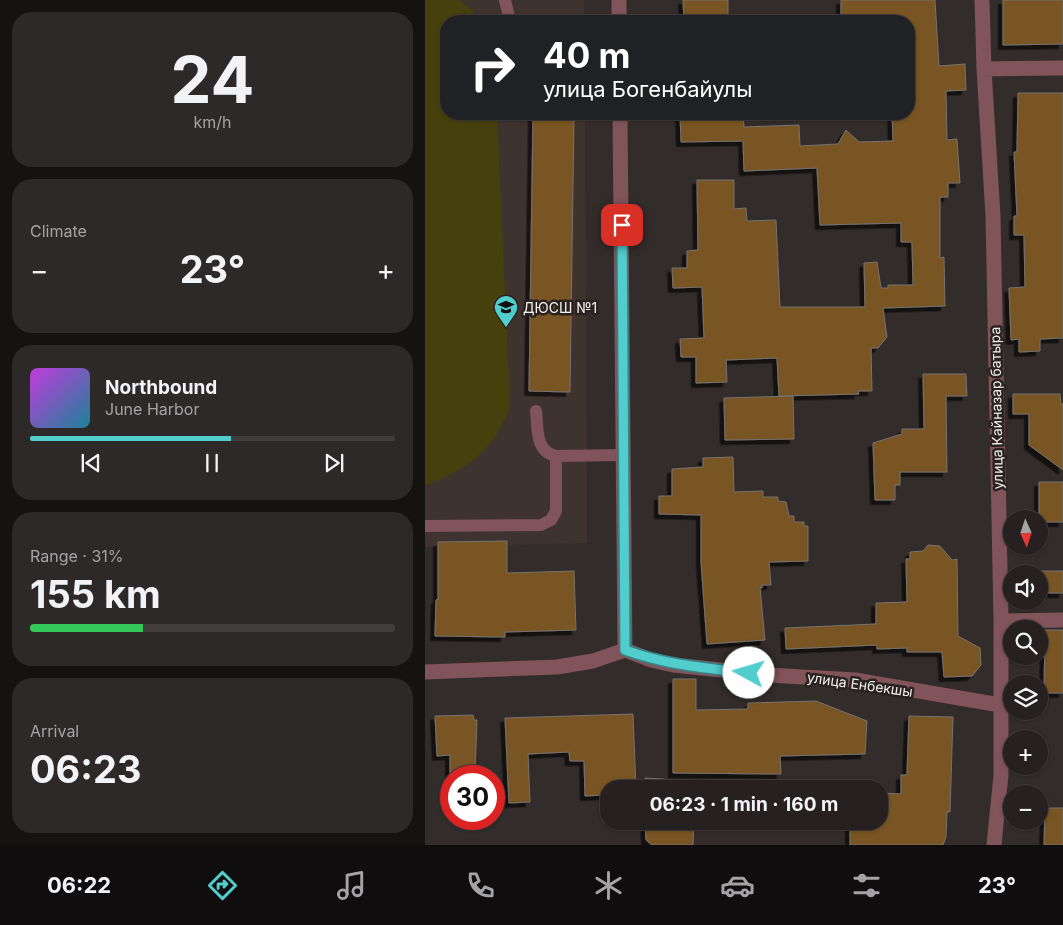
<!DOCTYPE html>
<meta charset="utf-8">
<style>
:root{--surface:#262120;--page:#2e2929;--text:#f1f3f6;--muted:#a4a3a5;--line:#423e3e;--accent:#52cdce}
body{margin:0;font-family:Inter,sans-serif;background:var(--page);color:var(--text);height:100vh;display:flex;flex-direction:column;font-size:19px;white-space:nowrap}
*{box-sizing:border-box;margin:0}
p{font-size:16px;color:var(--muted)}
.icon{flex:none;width:28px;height:28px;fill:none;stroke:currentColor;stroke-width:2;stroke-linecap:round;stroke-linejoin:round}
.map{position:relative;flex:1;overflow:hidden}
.drawer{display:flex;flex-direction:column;gap:12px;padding:12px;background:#151212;width:425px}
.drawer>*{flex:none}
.hud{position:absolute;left:15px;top:15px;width:475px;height:105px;border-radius:20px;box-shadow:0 1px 4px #0004,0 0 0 1px var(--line);background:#202124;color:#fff;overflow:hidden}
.needle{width:32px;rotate:177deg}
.buttons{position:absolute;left:578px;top:510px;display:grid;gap:10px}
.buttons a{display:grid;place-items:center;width:45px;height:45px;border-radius:50%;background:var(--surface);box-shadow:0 1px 4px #0004,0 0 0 1px var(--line);font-size:25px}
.speed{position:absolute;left:15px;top:765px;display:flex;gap:10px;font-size:25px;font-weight:700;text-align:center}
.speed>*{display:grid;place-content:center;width:65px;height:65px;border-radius:50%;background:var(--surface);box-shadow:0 1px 4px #0004,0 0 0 1px var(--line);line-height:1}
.speed .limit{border:8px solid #d22;background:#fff;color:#111}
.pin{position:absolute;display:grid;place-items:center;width:42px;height:42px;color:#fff;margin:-21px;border-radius:10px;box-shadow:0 2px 8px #0006}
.me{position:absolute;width:55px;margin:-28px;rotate:276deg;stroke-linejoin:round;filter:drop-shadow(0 0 4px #0008)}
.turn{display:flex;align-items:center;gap:18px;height:105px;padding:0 20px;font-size:22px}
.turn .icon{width:65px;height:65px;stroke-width:2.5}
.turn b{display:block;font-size:35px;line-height:42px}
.big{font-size:38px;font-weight:700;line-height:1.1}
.drawer .tile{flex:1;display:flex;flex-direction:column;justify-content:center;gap:8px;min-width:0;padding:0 18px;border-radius:20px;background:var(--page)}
.drawer .dial{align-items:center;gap:0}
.dial b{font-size:65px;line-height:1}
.song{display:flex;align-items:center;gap:15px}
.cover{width:60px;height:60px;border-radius:8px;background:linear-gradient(135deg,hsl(290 70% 55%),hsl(190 70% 35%))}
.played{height:5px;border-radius:2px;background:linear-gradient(90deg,var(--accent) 55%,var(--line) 55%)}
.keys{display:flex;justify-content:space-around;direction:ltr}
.heat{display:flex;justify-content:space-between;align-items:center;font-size:28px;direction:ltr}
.charge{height:8px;border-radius:4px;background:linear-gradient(90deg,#34c759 31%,var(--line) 0)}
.trip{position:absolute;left:175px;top:780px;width:288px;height:50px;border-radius:20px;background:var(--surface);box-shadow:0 1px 4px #0004,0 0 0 1px var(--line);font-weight:700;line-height:50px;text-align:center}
.tab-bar{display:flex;height:80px;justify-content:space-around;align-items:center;background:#0f0d0d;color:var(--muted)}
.tab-bar .icon{width:35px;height:35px}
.tab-bar .active{color:var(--accent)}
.tab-bar b{font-size:22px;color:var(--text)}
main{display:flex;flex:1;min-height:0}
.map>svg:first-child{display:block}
.built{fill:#3f332f}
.green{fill:#46400c}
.building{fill:#785424;stroke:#77736e;filter:url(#shadow)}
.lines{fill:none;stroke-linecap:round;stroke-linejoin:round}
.lane{stroke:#81535a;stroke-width:12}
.street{stroke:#81535a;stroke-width:15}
.route-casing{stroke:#358586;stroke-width:12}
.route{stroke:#52cdce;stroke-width:9}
.labels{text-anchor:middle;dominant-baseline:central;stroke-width:5;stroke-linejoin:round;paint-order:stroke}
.poi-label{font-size:14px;fill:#f3efed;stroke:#282220;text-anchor:start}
.street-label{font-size:14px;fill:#f3efed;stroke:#282220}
</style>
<main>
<section class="drawer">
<div class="tile dial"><b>24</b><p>km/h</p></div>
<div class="tile"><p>Climate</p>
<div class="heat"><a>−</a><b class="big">23°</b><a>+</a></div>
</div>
<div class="tile">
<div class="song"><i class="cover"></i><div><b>Northbound</b><p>June Harbor</p></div></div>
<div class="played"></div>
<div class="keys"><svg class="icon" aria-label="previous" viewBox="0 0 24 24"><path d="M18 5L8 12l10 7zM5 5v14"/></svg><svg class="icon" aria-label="pause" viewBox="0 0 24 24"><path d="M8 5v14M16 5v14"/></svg><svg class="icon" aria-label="next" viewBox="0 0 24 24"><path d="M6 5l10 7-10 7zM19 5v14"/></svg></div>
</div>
<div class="tile"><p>Range · 31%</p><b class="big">155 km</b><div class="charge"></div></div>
<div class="tile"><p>Arrival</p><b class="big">06:23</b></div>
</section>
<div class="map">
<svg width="638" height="845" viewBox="0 0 638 845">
<defs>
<filter id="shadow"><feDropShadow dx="-4.5" dy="4.5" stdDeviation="0" flood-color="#0009"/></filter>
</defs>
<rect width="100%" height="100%" fill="#322c2a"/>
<!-- built -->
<path class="built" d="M 0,0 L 159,0 L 159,21 L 21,21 L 21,114 L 160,114 L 162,543 L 0,547 Z"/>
<!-- green -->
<path class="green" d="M 0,0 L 34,0 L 48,11 L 54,21 L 21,21 L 21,114 L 72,114 L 85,407 C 68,452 43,468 0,486 Z"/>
<!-- building -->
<path class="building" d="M 258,0 L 303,0 L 303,21 L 259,21 Z
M 416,0 L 510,0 L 514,66 L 540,64 L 541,90 L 521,91 L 522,140 L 532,139 L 535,183 L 523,183 L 523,197 L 515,197 L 515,258 L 519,257 L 520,306 L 458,308 L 462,337 L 453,348 L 446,348 L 447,391 L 433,391 L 434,394 L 354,396 L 352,358 L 301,360 L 302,382 L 271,383 L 271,357 L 256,357 L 255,339 L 279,338 L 277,287 L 248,288 L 247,268 L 262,268 L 262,251 L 273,250 L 272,180 L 309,180 L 309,209 L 321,208 L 322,221 L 351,220 L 355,307 L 440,307 L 439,263 L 452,262 L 456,288 L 463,288 L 463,285 L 488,285 L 487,242 L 476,242 L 476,223 L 395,225 L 392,168 L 319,171 L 318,141 L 256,142 L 255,114 L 318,114 L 319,127 L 374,125 L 375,146 L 413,144 L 421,130 L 434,142 L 468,141 L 467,114 L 484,114 L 484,21 L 416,21 Z
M 578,0 L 638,0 L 638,44 L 578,45 Z
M 593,93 L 638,93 L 638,338 L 615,339 L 615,351 L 594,352 L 594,339 L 586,340 L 584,288 L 600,287 L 599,235 L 589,235 L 589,216 L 592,216 L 589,152 L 592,152 Z
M 108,114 L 149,114 L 145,392 L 104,391 Z
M 498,374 L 541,374 L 542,396 L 521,396 L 522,472 L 475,472 L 475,485 L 470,485 L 470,500 L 450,500 L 448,443 L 477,434 L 477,429 L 499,429 Z
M 588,394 L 635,394 L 636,404 L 638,404 L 638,470 L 604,445 L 604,414 L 588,414 Z
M 368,396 L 369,439 L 300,440 L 299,398 Z
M 308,457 L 309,492 L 338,491 L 338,497 L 353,497 L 353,501 L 361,502 L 364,516 L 369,516 L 369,522 L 379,522 L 379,526 L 383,526 L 383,561 L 344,562 L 346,585 L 337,585 L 337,588 L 335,588 L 340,640 L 282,644 L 276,562 L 276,515 L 234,514 L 234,496 L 247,496 L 247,469 L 278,467 L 278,458 Z
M 614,482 L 638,482 L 638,522 L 614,522 Z
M 82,541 L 82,573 L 149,571 L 151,630 L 80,632 L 80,637 L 10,636 L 11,600 L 13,599 L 13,542 Z
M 503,545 L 515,546 L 527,560 L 532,559 L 533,636 L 555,648 L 556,665 L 547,676 L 519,677 L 517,652 L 482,652 L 482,648 L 452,649 L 452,645 L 361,649 L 360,628 L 451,624 L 451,603 L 482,602 L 481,559 L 485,559 L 485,552 L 498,551 Z
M 614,571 L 638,571 L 638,593 L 614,593 Z
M 620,630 L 638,630 L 638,693 L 619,693 Z
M 248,679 L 271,679 L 271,710 L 323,709 L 323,703 L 391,701 L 442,721 L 440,754 L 355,756 L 356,774 L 248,773 Z
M 208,714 L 211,789 L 179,789 L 179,795 L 160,796 L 159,761 L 145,761 L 144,752 L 103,754 L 105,802 L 84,803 L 80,718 Z
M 48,715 L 49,720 L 52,720 L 50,776 L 25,776 L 25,755 L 12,756 L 10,716 Z
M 484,716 L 528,717 L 525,812 L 522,812 L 521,837 L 518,845 L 425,845 L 425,821 L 454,821 L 454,793 L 476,794 L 476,775 L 482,775 Z
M 220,778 L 239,779 L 263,789 L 220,789 Z
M 620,808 L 638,808 L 638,845 L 619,845 Z
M 220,821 L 269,821 L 268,845 L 227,845 L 221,840 Z"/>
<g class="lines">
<!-- lane -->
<path class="lane" d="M 80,0 L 85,21
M 111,411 C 113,428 110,452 131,456
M 0,526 L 116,525 L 126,520 L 131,511 L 131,456 L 199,455"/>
<!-- street -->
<path class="street" d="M 194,0 L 194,21
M 557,0 L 559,69 L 568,216 L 576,621 L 576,775 L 569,845
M 559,69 L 638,68
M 195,114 L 200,650
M 576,621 L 638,620
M 0,672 L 132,667 L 168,661 L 200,650 L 226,660 L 248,665 L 343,675 L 430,680 L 575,705"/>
</g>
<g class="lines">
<!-- route casing -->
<g class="route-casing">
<path id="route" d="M 197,225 L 200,650 C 241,665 281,668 324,673"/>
</g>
<!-- route -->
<use href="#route" class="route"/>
</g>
<!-- icons -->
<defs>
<g id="school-pin" transform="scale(1.25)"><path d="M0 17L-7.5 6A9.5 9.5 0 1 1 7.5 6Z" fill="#52cdce" stroke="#282220"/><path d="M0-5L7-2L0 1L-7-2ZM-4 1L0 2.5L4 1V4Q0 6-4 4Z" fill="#111"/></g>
</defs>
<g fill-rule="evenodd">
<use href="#school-pin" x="81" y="307"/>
</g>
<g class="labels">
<!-- poi labels -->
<g class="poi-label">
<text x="98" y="307">ДЮСШ №1</text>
</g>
<!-- street labels -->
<g class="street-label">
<text transform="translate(571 408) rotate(-91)">улица Кайназар батыра</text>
<text transform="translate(435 684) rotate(8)">улица Енбекшы</text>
</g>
</g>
</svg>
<div class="buttons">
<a><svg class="needle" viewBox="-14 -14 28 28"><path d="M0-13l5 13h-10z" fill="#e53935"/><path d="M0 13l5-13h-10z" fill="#a4a3a5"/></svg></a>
<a><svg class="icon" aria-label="sound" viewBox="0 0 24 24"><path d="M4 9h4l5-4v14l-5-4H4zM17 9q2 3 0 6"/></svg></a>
<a><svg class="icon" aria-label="search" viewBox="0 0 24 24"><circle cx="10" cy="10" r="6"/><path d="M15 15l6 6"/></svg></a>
<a><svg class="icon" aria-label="layers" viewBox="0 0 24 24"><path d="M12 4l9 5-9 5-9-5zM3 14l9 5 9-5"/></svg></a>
<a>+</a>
<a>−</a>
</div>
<div class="speed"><div class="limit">30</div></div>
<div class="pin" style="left:197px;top:225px;background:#d93025"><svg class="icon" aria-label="arrive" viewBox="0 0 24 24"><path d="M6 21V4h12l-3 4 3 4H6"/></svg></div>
<svg class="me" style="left:324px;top:673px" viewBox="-20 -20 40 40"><circle r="19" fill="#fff"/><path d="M0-13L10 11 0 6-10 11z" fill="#52cdce"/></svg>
<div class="trip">06:23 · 1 min · 160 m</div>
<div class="hud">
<div class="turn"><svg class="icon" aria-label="right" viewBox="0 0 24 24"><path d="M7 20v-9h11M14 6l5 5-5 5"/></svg><div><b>40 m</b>улица Богенбайулы</div></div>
</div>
</div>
</main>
<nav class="tab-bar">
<b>06:22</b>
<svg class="icon active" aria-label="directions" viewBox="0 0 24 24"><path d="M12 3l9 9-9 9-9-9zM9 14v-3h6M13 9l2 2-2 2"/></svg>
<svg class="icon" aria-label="music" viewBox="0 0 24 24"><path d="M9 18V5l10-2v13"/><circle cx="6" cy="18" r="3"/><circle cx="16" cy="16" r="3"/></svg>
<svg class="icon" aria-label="phone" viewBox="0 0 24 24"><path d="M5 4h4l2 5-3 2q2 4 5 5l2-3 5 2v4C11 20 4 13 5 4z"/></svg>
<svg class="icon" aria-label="climate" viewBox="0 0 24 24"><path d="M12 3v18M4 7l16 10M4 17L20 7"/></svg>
<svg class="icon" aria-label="car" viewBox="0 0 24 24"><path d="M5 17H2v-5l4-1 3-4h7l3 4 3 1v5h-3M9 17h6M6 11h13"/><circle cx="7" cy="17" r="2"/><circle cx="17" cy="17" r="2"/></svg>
<svg class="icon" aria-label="filters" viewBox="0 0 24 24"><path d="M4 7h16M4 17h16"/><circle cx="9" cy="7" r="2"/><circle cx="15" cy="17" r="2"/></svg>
<b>23°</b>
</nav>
